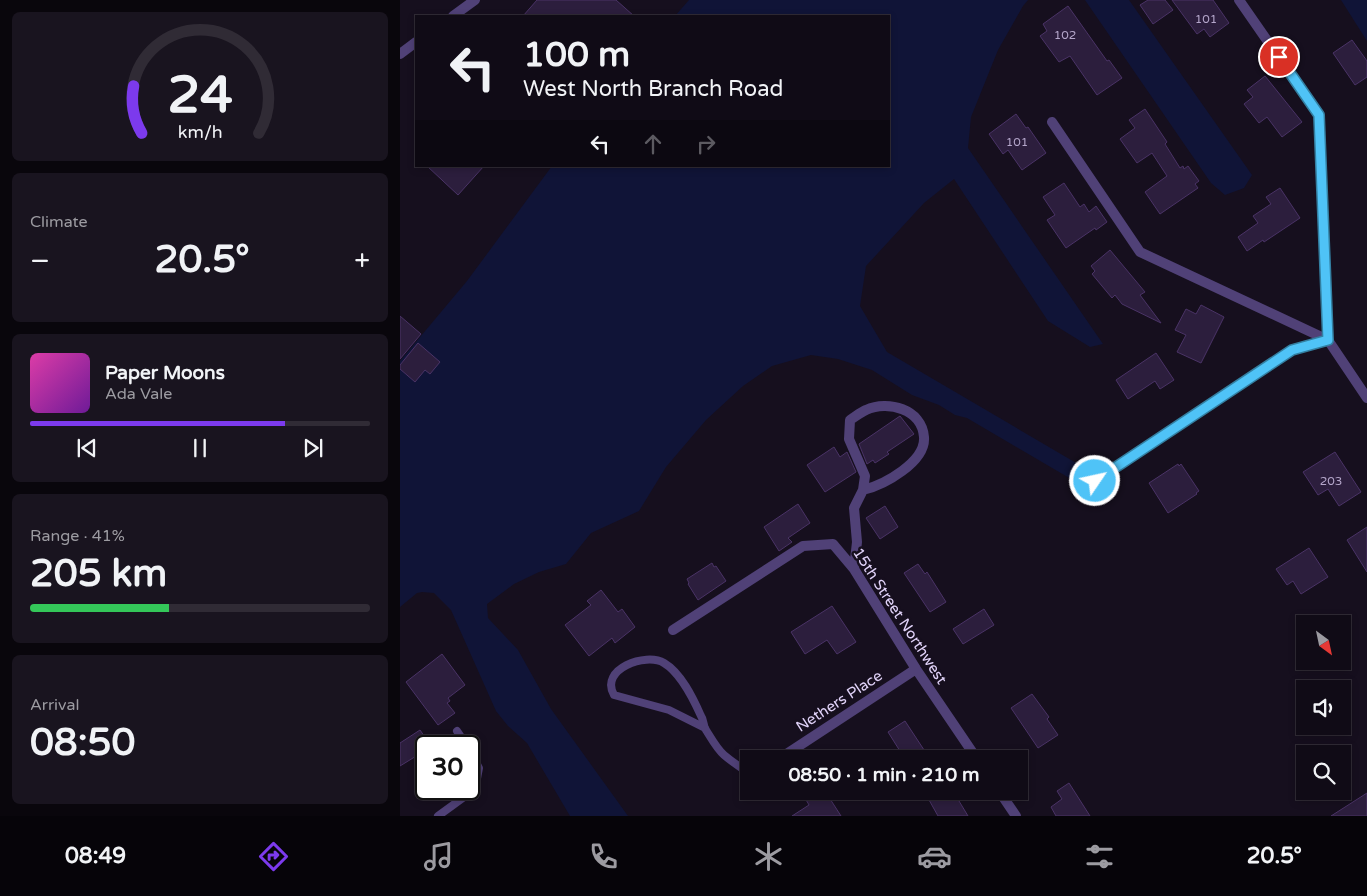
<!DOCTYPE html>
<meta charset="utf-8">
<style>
:root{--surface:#100b16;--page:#19141f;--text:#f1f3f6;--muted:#9c9ba1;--line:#302b35;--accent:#7c3aed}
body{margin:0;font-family:"Varela Round",sans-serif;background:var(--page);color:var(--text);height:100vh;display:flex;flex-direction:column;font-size:19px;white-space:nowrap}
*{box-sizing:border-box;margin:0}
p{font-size:16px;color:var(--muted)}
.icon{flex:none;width:28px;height:28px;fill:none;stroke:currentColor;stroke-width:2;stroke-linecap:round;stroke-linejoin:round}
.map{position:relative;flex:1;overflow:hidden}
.details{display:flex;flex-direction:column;gap:12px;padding:12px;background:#09060c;width:400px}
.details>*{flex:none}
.hud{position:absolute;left:15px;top:15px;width:475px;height:152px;border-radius:0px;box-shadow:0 2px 8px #0003,0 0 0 1px var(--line);background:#100b16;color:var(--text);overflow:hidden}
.needle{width:32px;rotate:147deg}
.fabs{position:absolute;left:896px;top:615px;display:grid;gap:10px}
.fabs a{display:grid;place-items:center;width:55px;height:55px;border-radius:0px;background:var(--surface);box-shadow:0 2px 8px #0003,0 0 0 1px var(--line);font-size:25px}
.speed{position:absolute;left:15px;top:735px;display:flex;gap:10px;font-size:25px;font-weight:700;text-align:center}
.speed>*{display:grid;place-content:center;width:65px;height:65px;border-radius:50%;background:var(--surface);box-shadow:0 2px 8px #0003,0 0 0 1px var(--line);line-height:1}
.speed .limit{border:2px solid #111;border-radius:8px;background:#fff;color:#111}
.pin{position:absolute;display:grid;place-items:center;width:42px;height:42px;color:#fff;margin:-21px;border:2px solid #fff;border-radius:50%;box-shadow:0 1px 5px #0007}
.me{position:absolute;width:55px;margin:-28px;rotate:56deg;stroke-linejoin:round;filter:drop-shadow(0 0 4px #0008)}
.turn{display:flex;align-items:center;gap:18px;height:105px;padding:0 25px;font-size:22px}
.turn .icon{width:65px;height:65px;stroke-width:2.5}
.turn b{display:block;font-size:35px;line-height:42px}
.lanes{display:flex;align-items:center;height:48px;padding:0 25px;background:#0003;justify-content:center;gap:25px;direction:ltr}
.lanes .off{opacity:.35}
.big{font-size:38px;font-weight:700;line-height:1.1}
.details .widget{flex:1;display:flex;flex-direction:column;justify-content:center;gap:8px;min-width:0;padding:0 18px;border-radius:8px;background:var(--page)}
.details .dial{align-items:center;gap:0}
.dial svg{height:130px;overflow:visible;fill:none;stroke:var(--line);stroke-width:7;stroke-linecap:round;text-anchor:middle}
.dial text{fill:var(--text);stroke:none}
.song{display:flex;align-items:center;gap:15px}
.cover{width:60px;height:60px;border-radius:8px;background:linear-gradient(135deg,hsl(320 70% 55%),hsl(280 70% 35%))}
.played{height:5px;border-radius:2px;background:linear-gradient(90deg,var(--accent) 75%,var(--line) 75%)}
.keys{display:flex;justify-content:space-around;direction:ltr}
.heat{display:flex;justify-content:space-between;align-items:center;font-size:28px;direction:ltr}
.charge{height:8px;border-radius:4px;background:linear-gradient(90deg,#34c759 41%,var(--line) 0)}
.trip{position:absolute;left:340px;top:750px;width:288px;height:50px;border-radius:0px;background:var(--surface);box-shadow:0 2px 8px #0003,0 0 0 1px var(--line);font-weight:700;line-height:50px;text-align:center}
.tab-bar{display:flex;height:80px;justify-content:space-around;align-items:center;background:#060409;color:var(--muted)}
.tab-bar .icon{width:35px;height:35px}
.tab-bar .selected{color:var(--accent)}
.tab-bar b{font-size:22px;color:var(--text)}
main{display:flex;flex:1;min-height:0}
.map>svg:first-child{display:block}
.water{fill:#101437}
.building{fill:#2c1e3d;stroke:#4a3366}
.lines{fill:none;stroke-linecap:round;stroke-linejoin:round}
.service{stroke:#504177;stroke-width:8}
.minor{stroke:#504177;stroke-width:10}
.route-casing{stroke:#337fa1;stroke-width:12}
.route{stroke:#4fc3f7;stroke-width:9}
.labels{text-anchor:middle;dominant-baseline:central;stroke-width:5;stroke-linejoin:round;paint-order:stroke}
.number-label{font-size:12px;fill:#b4a6ca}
.street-label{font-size:15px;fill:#e1d3f9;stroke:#160f1e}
</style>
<main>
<section class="details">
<div class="widget dial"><svg viewBox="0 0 100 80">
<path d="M14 69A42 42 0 1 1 86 69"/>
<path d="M14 69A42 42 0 0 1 9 40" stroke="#7c3aed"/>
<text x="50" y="56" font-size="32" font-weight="700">24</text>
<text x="50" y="72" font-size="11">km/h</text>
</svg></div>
<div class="widget"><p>Climate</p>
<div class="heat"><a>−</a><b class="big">20.5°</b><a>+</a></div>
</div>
<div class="widget">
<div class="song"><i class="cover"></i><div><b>Paper Moons</b><p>Ada Vale</p></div></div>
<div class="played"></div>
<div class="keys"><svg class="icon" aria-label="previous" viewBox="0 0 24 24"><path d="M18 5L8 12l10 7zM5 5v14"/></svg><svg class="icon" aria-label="pause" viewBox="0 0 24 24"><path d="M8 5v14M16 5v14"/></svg><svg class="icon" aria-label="next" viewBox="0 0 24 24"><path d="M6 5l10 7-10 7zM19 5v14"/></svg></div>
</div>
<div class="widget"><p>Range · 41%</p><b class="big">205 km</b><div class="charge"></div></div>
<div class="widget"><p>Arrival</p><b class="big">08:50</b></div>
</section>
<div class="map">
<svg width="967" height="816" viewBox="0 0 967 816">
<rect width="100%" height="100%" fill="#160f1e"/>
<!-- water -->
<path class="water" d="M 289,0 L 628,0 L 623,6 L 598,50 L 571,117 L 568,148 L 703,344 L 690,347 L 648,321 L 554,179 L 524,203 L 466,266 L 460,306 L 487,352 L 683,467 L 671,479 L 567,418 L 555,415 L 539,405 L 512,395 L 472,370 L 438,359 L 411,355 L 372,366 L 343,386 L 306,420 L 266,467 L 239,511 L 191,533 L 166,564 L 139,572 L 114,584 L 87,604 L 88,618 L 118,650 L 151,709 L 228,816 L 170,816 L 127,743 L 108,726 L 96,711 L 51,610 L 34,593 L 22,592 L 17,593 L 0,607 L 0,361 L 67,281 L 152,166 L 489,166 L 489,16 L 275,16 Z
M 685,0 L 729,0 L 852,175 L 844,188 L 825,195 L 811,183 Z
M 941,0 L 967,0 L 967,41 Z"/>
<!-- building -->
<path class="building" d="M 137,0 L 216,0 L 234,16 L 123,16 Z
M 748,0 L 765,0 L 773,10 L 753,24 L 740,5 Z
M 772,0 L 813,0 L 829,23 L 810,37 L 804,29 L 797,34 Z
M 668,6 L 707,61 L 709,60 L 722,78 L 697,95 L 670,56 L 659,62 L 640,36 L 647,31 L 643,24 Z
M 952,40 L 967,61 L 967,77 L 955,85 L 933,53 Z
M 865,76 L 902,122 L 882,137 L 867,117 L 859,123 L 844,104 L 853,97 L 847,90 Z
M 745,109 L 767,142 L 765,144 L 780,168 L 783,166 L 784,169 L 788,166 L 799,181 L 795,184 L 798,188 L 760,214 L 745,192 L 767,176 L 752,153 L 737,163 L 720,139 L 735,128 L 729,120 Z
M 616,114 L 626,128 L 628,127 L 646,153 L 622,170 L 608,150 L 603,154 L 589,134 Z
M 27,166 L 84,166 L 58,195 Z
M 664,183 L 680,207 L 684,204 L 689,212 L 696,206 L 707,222 L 696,230 L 695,228 L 666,248 L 647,220 L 655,215 L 643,197 Z
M 880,188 L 900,218 L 864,242 L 863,240 L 847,251 L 838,237 L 858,223 L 853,216 L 871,204 L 866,197 Z
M 710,250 L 745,292 L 740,295 L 761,323 L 722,304 L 715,295 L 712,298 L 692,274 L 695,271 L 691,266 Z
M 801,305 L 824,317 L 801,363 L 777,352 L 786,335 L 775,330 L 786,309 L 796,314 Z
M 0,316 L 21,334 L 0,359 Z
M 18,343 L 40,362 L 30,374 L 25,370 L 15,382 L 0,369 L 0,365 Z
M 756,353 L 774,380 L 760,389 L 755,381 L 728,399 L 716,380 Z
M 500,416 L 514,434 L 487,452 L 489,454 L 475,463 L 473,460 L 467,464 L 459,444 Z
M 434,447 L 440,457 L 447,452 L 456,472 L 425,492 L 407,465 Z
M 935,452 L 961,492 L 939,506 L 928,489 L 918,495 L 903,472 Z
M 778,464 L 779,466 L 781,464 L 799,491 L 796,493 L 797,494 L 768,513 L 749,483 Z
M 398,504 L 410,523 L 388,538 L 392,542 L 379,551 L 364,527 Z
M 485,506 L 498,527 L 480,539 L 466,518 Z
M 967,527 L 967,572 L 947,540 Z
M 909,548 L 928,577 L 901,594 L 893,581 L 887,585 L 876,569 Z
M 312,563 L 314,567 L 316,566 L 326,581 L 298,600 L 288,584 L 289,583 L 287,579 Z
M 518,564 L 525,574 L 527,572 L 546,602 L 530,612 L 504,573 Z
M 201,590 L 218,612 L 222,609 L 235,627 L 215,643 L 212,638 L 189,656 L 165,625 L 191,605 L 187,601 Z
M 432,606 L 456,642 L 437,654 L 427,640 L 405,654 L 391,632 Z
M 584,609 L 594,625 L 563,644 L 553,629 Z
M 42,654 L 65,685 L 48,698 L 50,701 L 47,703 L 55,713 L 38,725 L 6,682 Z
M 632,694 L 649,717 L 647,719 L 658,735 L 638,748 L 611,708 Z
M 505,721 L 530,759 L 505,759 L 488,732 Z
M 20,730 L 31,746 L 26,746 L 26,750 L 0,766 L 0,743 Z
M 669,783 L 690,816 L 656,816 L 651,807 L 662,799 L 657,791 Z
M 401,791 L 425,791 L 441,816 L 392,816 L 409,805 Z
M 524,791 L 553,791 L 568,816 L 538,816 Z
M 967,793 L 967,816 L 931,816 Z"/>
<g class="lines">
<!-- service -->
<path class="service" d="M 305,728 L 269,710 L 214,695 C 199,669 246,652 264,663 C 281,673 293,698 301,716 C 304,720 303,726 306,730 C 311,738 317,749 324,755 C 332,762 341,767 349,774
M 57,731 L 67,746
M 38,816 L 75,789 L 79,768 L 69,749"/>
<!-- minor -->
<path class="minor" d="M 839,0 L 919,115 L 928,340
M 53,16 L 75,0
M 0,54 L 16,42
M 652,122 L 740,252 L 928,340
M 928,340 L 967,398
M 695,481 L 892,350 L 928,340
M 454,569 L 457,542 L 454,508 L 463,490 L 465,476 L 449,439 L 450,420 C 455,417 461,412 466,410 C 488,400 522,409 524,437 C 526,462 484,485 463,490
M 273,630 L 403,546 L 433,544 L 454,569 L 516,669 L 577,759
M 379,759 L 516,669
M 599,791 L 616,816"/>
</g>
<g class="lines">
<!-- route casing -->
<g class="route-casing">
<path id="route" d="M 695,481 L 892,350 L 928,340 L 919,115 L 879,57"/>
</g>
<!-- route -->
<use href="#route" class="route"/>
</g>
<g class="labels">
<!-- number labels -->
<g class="number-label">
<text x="806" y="19">101</text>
<text x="665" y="35">102</text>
<text x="617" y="142">101</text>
<text x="931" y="481">203</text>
</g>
<!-- street labels -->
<g class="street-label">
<text transform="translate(500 616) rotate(57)">15th Street Northwest</text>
<text transform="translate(439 701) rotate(-33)">Nethers Place</text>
</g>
</g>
</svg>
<div class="fabs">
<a><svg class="needle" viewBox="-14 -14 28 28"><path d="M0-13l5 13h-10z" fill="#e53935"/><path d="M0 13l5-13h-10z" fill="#9c9ba1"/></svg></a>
<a><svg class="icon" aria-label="sound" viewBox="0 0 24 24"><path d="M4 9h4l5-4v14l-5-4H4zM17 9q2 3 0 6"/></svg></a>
<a><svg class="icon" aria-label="search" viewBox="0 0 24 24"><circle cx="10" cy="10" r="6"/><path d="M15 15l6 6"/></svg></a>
</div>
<div class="speed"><div class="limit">30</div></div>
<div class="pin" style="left:879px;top:57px;background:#d93025"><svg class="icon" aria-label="arrive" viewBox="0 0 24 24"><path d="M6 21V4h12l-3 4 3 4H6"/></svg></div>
<svg class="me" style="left:695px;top:481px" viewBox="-20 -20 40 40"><circle r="17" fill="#4fc3f7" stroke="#fff" stroke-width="3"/><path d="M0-11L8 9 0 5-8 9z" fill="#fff"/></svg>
<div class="trip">08:50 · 1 min · 210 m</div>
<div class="hud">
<div class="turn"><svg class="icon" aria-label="left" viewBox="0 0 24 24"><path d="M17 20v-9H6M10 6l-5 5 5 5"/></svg><div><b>100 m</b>West North Branch Road</div></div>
<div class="lanes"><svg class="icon" aria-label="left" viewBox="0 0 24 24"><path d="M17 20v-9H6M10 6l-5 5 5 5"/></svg><svg class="icon off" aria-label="ahead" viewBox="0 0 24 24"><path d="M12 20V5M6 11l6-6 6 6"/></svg><svg class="icon off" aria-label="right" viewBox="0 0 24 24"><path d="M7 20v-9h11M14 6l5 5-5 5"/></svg></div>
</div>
</div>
</main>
<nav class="tab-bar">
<b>08:49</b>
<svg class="icon selected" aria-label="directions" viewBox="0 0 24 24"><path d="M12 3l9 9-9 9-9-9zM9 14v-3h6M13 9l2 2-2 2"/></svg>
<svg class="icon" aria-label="music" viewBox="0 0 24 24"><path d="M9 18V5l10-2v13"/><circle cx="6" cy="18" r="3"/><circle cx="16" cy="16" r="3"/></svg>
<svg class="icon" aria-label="phone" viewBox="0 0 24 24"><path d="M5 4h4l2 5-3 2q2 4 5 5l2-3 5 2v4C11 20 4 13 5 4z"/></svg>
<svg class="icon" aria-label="climate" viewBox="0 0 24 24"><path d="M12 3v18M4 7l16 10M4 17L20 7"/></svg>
<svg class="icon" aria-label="car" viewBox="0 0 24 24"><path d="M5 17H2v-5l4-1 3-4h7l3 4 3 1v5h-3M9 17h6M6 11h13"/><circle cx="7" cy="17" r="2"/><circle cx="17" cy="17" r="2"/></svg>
<svg class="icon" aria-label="filters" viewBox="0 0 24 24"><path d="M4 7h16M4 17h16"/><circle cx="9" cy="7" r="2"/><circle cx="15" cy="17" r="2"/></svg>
<b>20.5°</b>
</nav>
